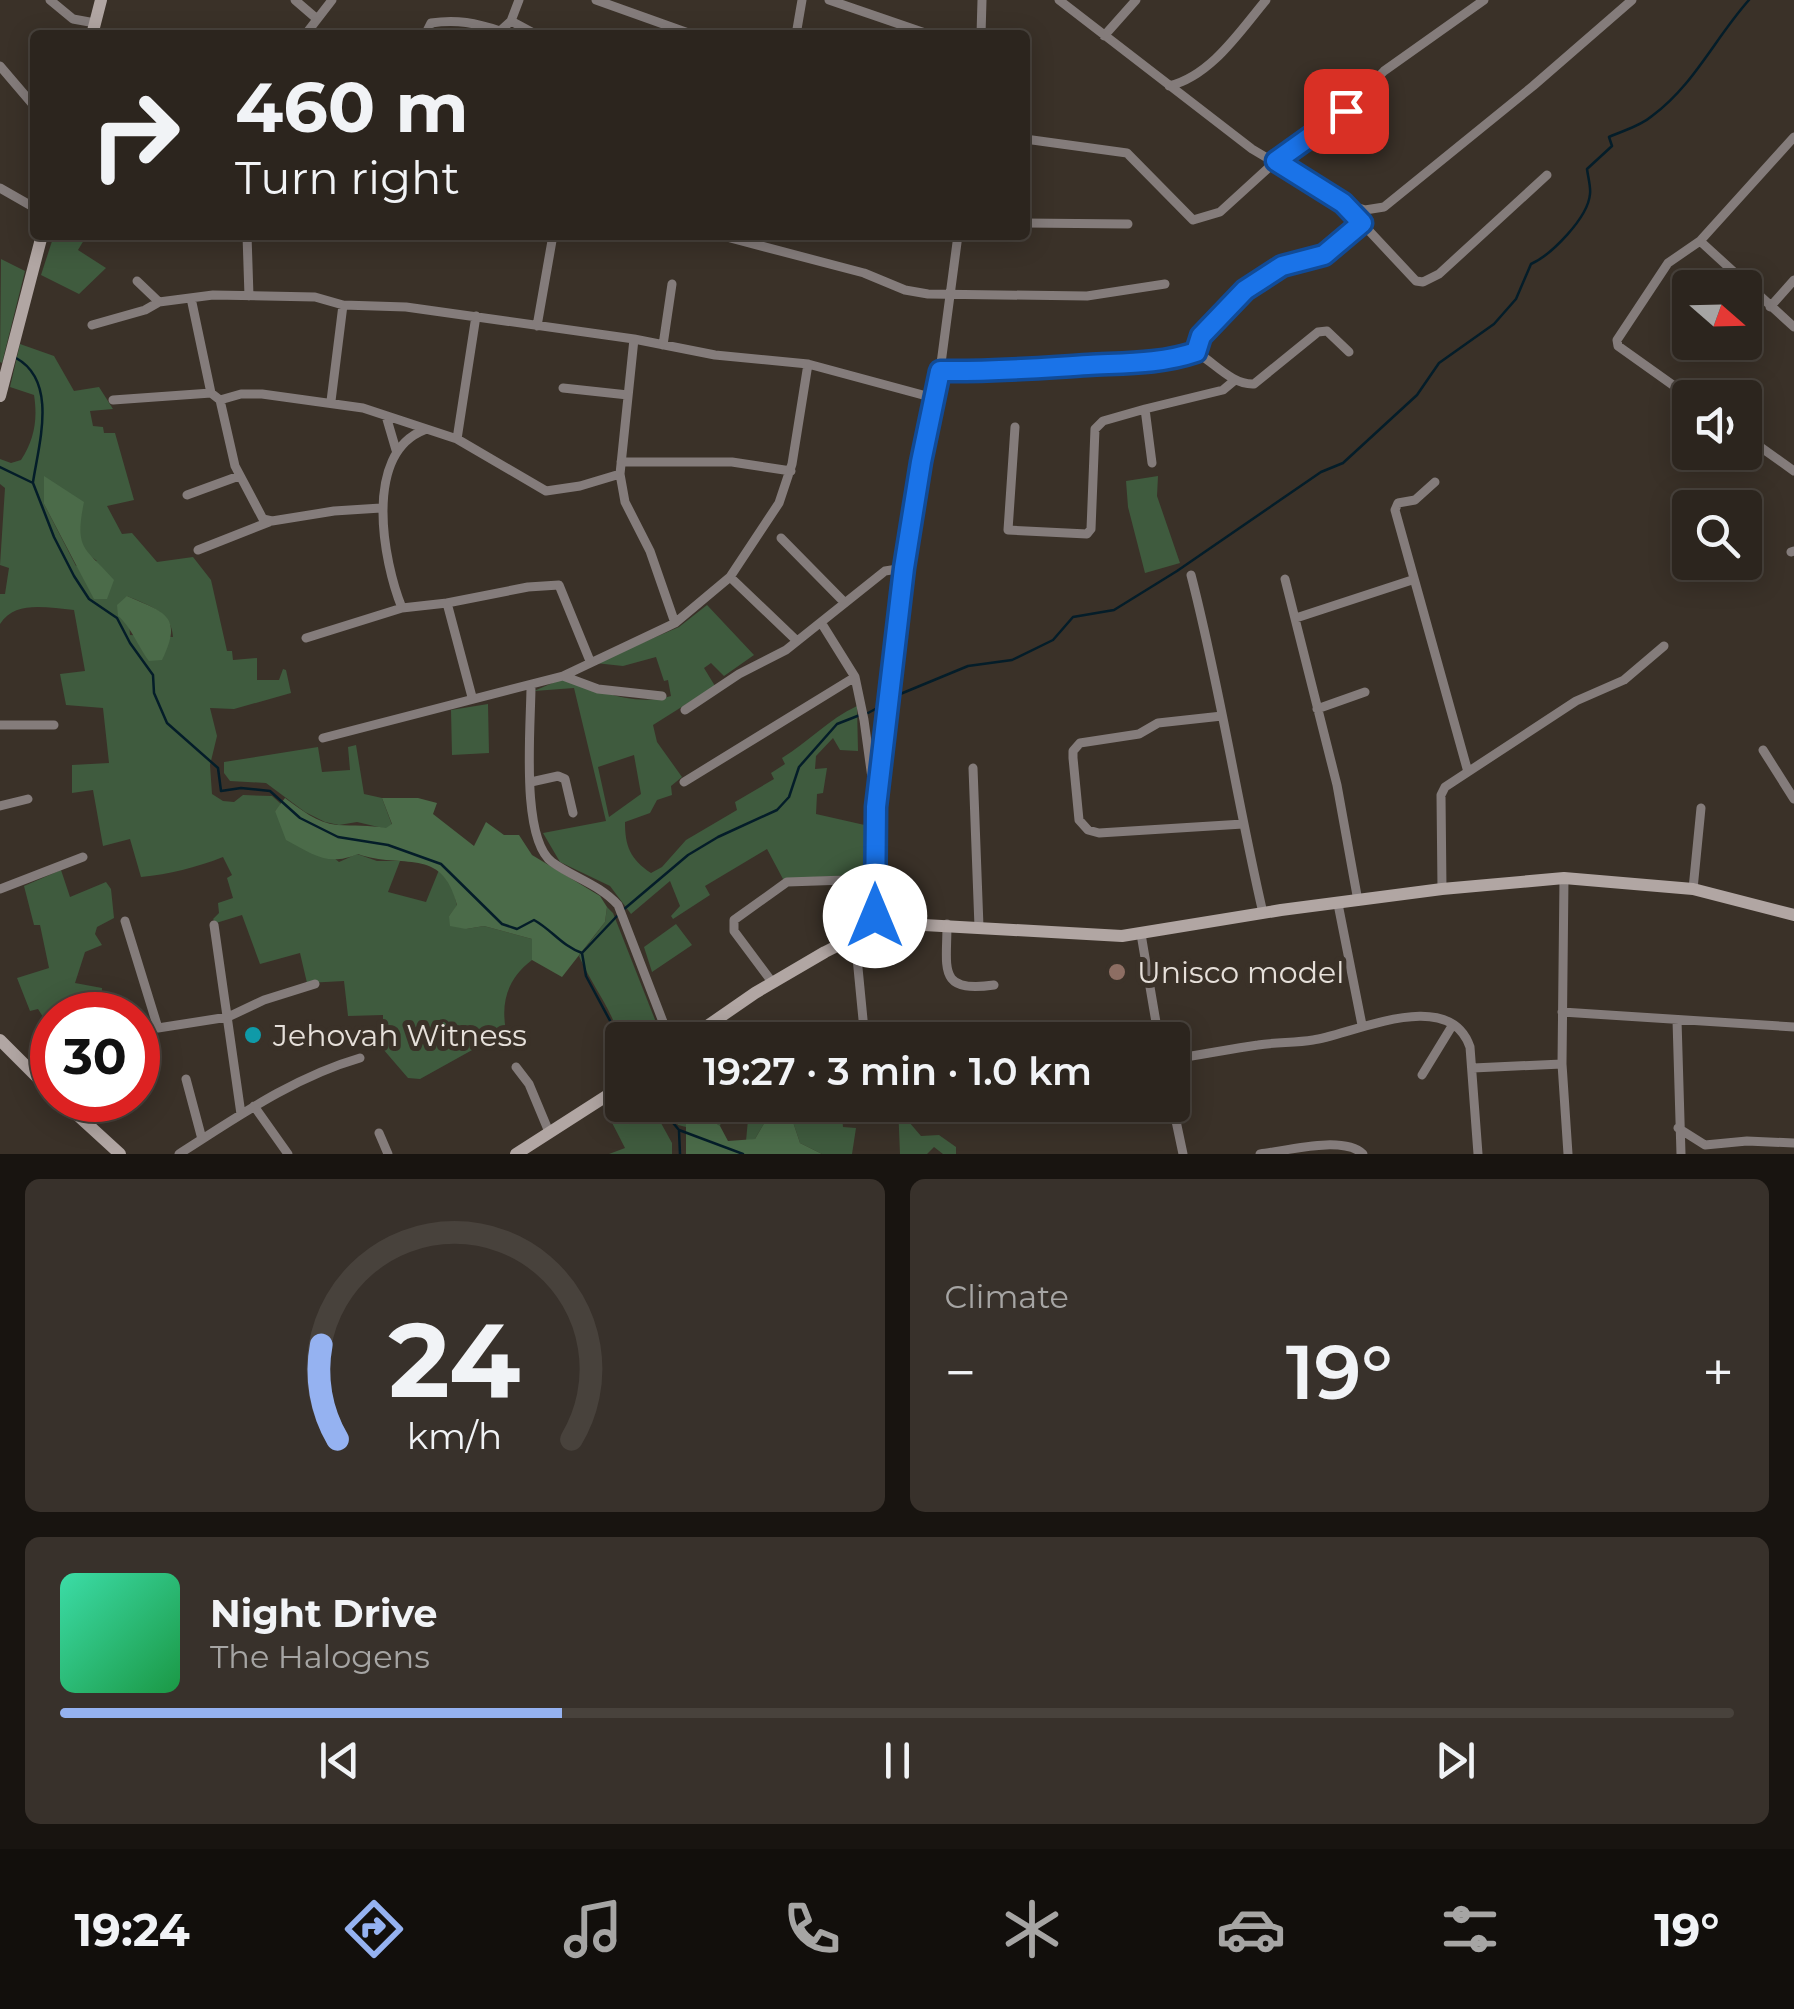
<!DOCTYPE html>
<meta charset="utf-8">
<style>
:root{--surface:#2c251e;--page:#38312b;--text:#f1f3f6;--muted:#a6a5a4;--line:#48423c;--accent:#95b2f1}
body{margin:0;font-family:Montserrat,sans-serif;background:var(--page);color:var(--text);height:100vh;display:flex;flex-direction:column;font-size:38px;white-space:nowrap}
*{box-sizing:border-box;margin:0}
p{font-size:32px;color:var(--muted)}
.icon{flex:none;width:55px;height:55px;fill:none;stroke:currentColor;stroke-width:2;stroke-linecap:round;stroke-linejoin:round}
.map{position:relative;height:1154px;overflow:hidden}
.details{display:flex;flex-direction:column;gap:25px;padding:25px;background:#181410;flex:1}
.details>*{flex:none}
.guide{position:absolute;left:30px;top:30px;width:1000px;height:210px;border-radius:10px;box-shadow:0 5px 25px #0003,0 0 0 2px var(--line);background:#2c251e;color:var(--text);overflow:hidden}
.needle{width:65px;rotate:110deg}
.controls{position:absolute;left:1672px;top:270px;display:grid;gap:20px}
.controls a{display:grid;place-items:center;width:90px;height:90px;border-radius:10px;background:var(--surface);box-shadow:0 5px 25px #0003,0 0 0 2px var(--line);font-size:50px}
.speed{position:absolute;left:30px;top:992px;display:flex;gap:20px;font-size:50px;font-weight:700;text-align:center}
.speed>*{display:grid;place-content:center;width:130px;height:130px;border-radius:50%;background:var(--surface);box-shadow:0 5px 25px #0003,0 0 0 2px var(--line);line-height:1}
.speed .limit{border:15px solid #d22;background:#fff;color:#111}
.pin{position:absolute;display:grid;place-items:center;width:85px;height:85px;color:#fff;margin:-42px;border-radius:20px;box-shadow:0 5px 15px #0006}
.me{position:absolute;width:110px;margin:-55px;rotate:0deg;stroke-linejoin:round;filter:drop-shadow(0 0 8px #0008)}
.turn{display:flex;align-items:center;gap:35px;height:210px;padding:0 40px;font-size:45px}
.turn .icon{width:130px;height:130px;stroke-width:2.5}
.turn b{display:block;font-size:70px;line-height:85px}
.big{font-size:75px;font-weight:600;line-height:1.1}
.details .card{flex:1;display:flex;flex-direction:column;justify-content:center;gap:15px;min-width:0;padding:0 35px;border-radius:15px;background:var(--page)}
.details .dial{align-items:center;gap:0}
.dial svg{height:260px;overflow:visible;fill:none;stroke:var(--line);stroke-width:7;stroke-linecap:round;text-anchor:middle}
.dial text{fill:var(--text);stroke:none}
.song{display:flex;align-items:center;gap:30px}
.cover{width:120px;height:120px;border-radius:15px;background:linear-gradient(135deg,hsl(160 70% 55%),hsl(140 70% 35%))}
.played{height:10px;border-radius:5px;background:linear-gradient(90deg,var(--accent) 30%,var(--line) 30%)}
.keys{display:flex;justify-content:space-around;direction:ltr}
.heat{display:flex;justify-content:space-between;align-items:center;font-size:55px;direction:ltr}
.details .tiles{flex:1;display:grid;gap:25px;grid-template-columns:1fr 1fr}
.card:last-child{grid-column:span 2}
.trip{position:absolute;left:605px;top:1022px;width:585px;height:100px;border-radius:10px;background:var(--surface);box-shadow:0 5px 25px #0003,0 0 0 2px var(--line);font-weight:600;line-height:100px;text-align:center}
.dock{display:flex;height:160px;justify-content:space-around;align-items:center;background:#120f0c;color:var(--muted)}
.dock .icon{width:70px;height:70px}
.dock .on{color:var(--accent)}
.dock b{font-size:45px;color:var(--text)}
.map>svg:first-child{display:block}
.green{fill:#3f5b3e;fill-rule:evenodd}
.forest{fill:#4b6b49}
.lines{fill:none;stroke-linecap:round;stroke-linejoin:round}
.stream{stroke:#041d29;stroke-width:2.5}
.street{stroke:#847c7b;stroke-width:9}
.secondary{stroke:#b1a6a3;stroke-width:12}
.route-casing{stroke:#114b97;stroke-width:25}
.route{stroke:#1a73e8;stroke-width:18}
.education-dot{fill:#8d6e63;stroke:#3a3128;stroke-width:4}
.culture-dot{fill:#0f9aa8;stroke:#3a3128;stroke-width:4}
.labels{text-anchor:middle;dominant-baseline:central;stroke-width:10;stroke-linejoin:round;paint-order:stroke}
.poi-label{font-size:30px;fill:#e6e0da;stroke:#3a3128;text-anchor:start}
</style>
<div class="map">
<svg width="1794" height="1154" viewBox="0 0 1794 1154">
<rect width="100%" height="100%" fill="#3a3128"/>
<!-- green -->
<path class="green" d="M 54,235 L 77,235 L 84,240 L 78,250 L 106,268 L 79,294 L 41,275 Z
M 1,259 L 25,271 L 2,363 L 0,362 Z
M 20,344 L 54,356 L 74,391 L 99,387 L 113,409 L 90,411 L 93,426 L 103,427 L 104,433 L 115,433 L 134,500 L 107,506 L 122,534 L 132,533 L 157,562 L 193,557 L 211,580 L 227,651 L 232,651 L 233,660 L 257,658 L 257,680 L 279,680 L 283,669 L 286,670 L 291,693 L 234,709 L 210,708 L 217,736 L 210,765 L 212,794 L 223,801 L 234,802 L 243,795 L 272,796 L 281,804 L 275,811 L 339,862 L 357,854 L 377,861 L 400,861 L 388,892 L 426,902 L 439,870 L 452,885 L 457,906 L 449,916 L 466,929 L 484,926 L 532,939 L 532,960 C 504,981 499,1009 509,1043 L 500,1048 L 492,1039 L 420,1079 L 408,1078 L 383,1049 L 383,1015 L 348,1016 L 344,981 L 307,983 L 300,953 L 260,964 L 242,915 L 216,923 L 213,919 L 219,913 L 218,903 L 233,898 L 227,878 L 232,875 L 223,857 C 195,868 170,874 141,877 L 130,839 L 103,846 L 93,790 L 72,793 L 72,765 L 109,763 L 103,708 L 66,705 L 60,674 L 85,671 L 74,610 C 46,608 16,600 0,624 L 0,594 L 5,594 L 9,568 L 0,565 L 5,488 L 0,484 L 0,459 L 11,463 L 21,460 C 34,440 38,420 34,395 L 10,387 ZM 83,502 L 79,525 L 81,549 L 97,561 L 76,566 L 44,504 ZM 127,596 C 148,605 172,612 173,637 L 130,635 Z
M 1158,476 L 1157,496 L 1180,563 L 1145,573 L 1128,507 L 1126,481 Z
M 707,605 L 754,655 L 724,676 L 711,663 L 704,668 L 715,686 L 653,725 L 657,742 L 682,777 L 671,786 L 672,795 L 657,800 L 650,813 L 625,822 C 625,846 630,859 651,873 L 662,867 L 686,840 L 737,810 L 735,802 L 774,779 L 771,773 L 785,764 L 782,758 C 808,742 829,719 857,706 L 858,751 L 840,750 L 833,738 L 816,756 L 815,769 L 827,768 L 823,793 L 817,794 L 816,814 L 869,826 L 869,874 L 783,879 L 767,849 L 705,886 L 710,895 L 673,919 L 671,916 L 680,906 L 670,881 L 631,914 L 610,886 L 560,862 L 543,833 L 606,821 L 574,688 L 534,691 L 564,678 C 598,691 635,707 671,696 L 668,680 L 664,681 L 656,657 L 623,666 L 595,663 L 679,627 ZM 634,755 L 641,794 L 609,817 L 598,767 Z
M 488,704 L 489,753 L 452,755 L 451,710 Z
M 356,745 L 364,794 L 382,798 L 392,825 L 387,829 L 357,822 L 339,825 L 325,822 L 305,812 L 266,783 L 230,781 L 224,773 L 224,762 L 318,747 L 322,772 L 350,770 L 348,747 Z
M 61,870 L 70,897 L 106,882 L 111,889 L 114,918 L 97,927 L 95,934 L 102,945 L 85,952 L 75,983 L 102,988 L 101,1015 L 52,1015 L 52,1031 L 38,1009 L 30,1011 L 17,978 L 49,968 L 40,925 L 34,925 L 24,886 Z
M 607,907 L 613,913 L 663,1040 L 622,1040 L 622,1048 C 616,1014 593,988 579,956 L 605,922 Z
M 676,924 L 692,945 L 652,972 L 644,947 Z
M 622,1101 L 622,1105 L 651,1105 L 672,1143 L 672,1154 L 609,1154 L 625,1148 L 606,1111 Z
M 666,1105 L 841,1105 L 843,1127 L 856,1128 L 852,1154 L 822,1154 L 800,1143 L 791,1116 L 766,1120 L 755,1139 L 746,1141 L 749,1109 L 724,1112 L 720,1126 L 708,1118 L 687,1122 L 686,1127 L 678,1125 Z
M 898,1105 L 906,1105 L 909,1122 L 921,1136 L 939,1135 L 956,1147 L 956,1154 L 943,1154 L 934,1147 L 927,1154 L 900,1154 Z"/>
<!-- forest -->
<path class="forest" d="M 44,476 L 84,502 C 74,551 85,547 114,580 L 107,599 L 94,599 L 44,504 Z
M 127,596 C 166,613 183,616 162,660 L 149,661 C 139,648 130,625 118,616 L 117,605 Z
M 285,798 C 300,809 317,823 337,825 C 354,826 369,825 386,828 L 392,824 L 382,798 L 418,798 L 437,803 L 433,814 L 474,846 L 486,822 L 504,835 L 519,835 L 532,855 L 600,896 L 607,907 L 605,922 L 562,977 L 532,960 L 532,939 L 484,926 L 466,929 L 450,926 L 449,916 L 457,905 C 442,845 402,870 358,854 C 327,867 313,854 286,840 L 275,811 Z
M 781,1110 L 791,1116 L 800,1143 L 822,1154 L 686,1154 L 686,1122 L 708,1118 L 720,1126 L 728,1141 L 755,1139 L 766,1120 Z"/>
<g class="lines">
<!-- stream -->
<path class="stream" d="M 16,358 C 58,381 39,443 33,482
M 0,467 L 33,483 L 54,537 L 74,576 L 89,599 L 117,618 L 130,643 L 153,675 L 154,693 L 167,723 L 218,768 L 221,791 L 241,788 L 270,791 L 300,818 L 338,837 L 388,845 L 441,864 L 502,924 L 517,929 L 534,920 C 552,930 562,946 582,953 L 586,976 L 622,1043
M 893,697 L 968,666 L 1012,660 L 1053,640 L 1073,617 L 1114,610 L 1177,571 L 1321,472 L 1343,463 L 1417,395 L 1439,363 L 1494,324 L 1516,299 L 1531,264 C 1551,255 1588,218 1590,194 C 1591,187 1588,177 1587,169 L 1612,146 L 1609,137 C 1624,130 1639,127 1652,116 C 1694,85 1715,38 1749,0
M 868,713 L 883,705
M 623,910 L 688,855 L 718,837 L 777,810 L 789,797 L 799,767 L 837,724 L 860,715
M 582,953 L 617,916
M 658,1105 L 679,1130 L 743,1154
M 679,1131 L 680,1154"/>
<!-- street -->
<path class="street" d="M 50,0 L 73,19 L 95,23
M 295,0 L 317,19
M 519,0 L 511,21 L 537,35
M 596,0 L 694,35
M 829,0 L 931,35
M 1059,0 L 1252,149 L 1343,203 L 1365,210 L 1384,207 L 1533,86 L 1632,0
M 305,35 L 332,0
M 425,35 L 431,23 C 457,19 476,23 500,31 L 511,21
M 796,35 L 802,0
M 981,35 L 982,0
M 1104,36 L 1136,0
M 0,66 L 35,107
M 1169,86 C 1211,76 1240,31 1266,0
M 1025,139 L 1127,153 L 1193,220 L 1220,212 L 1276,161 L 1346,111 L 1384,71 L 1484,0
M 0,188 L 35,208
M 1344,204 L 1416,281 L 1423,282 L 1439,274 L 1547,175
M 1025,223 L 1128,224
M 247,235 L 249,296
M 655,235 L 667,235
M 719,235 L 864,273 L 905,290 L 928,294 L 1087,296 L 1165,284
M 1700,241 L 1794,327
M 137,281 L 159,302 L 213,295 L 315,297 L 343,305 L 406,307 L 634,339 L 715,355 L 808,364 L 934,398
M 191,298 L 211,393
M 1770,307 L 1794,280
M 92,325 L 145,310 L 159,302
M 537,326 L 553,235
M 634,339 L 620,474 L 625,502 L 650,551 L 675,623
M 663,345 L 672,284
M 1196,352 L 1201,336 L 1245,290 L 1282,266 L 1324,255 L 1362,223
M 940,371 C 990,371 1038,368 1088,365 C 1124,363 1161,364 1196,352 C 1215,363 1232,385 1254,384 L 1318,332 L 1327,331 L 1349,352
M 563,388 L 628,395
M 1691,398 L 1618,346 L 1617,340 L 1668,263 L 1700,241 L 1794,137
M 113,400 L 211,393 L 220,400
M 220,400 L 241,394 L 262,394 L 363,408 L 457,439 L 546,491 L 580,486 L 620,474
M 220,400 L 235,466 L 263,519 L 272,521 L 334,511 L 381,508
M 331,401 L 343,305
M 386,416 L 396,450
M 1015,427 L 1008,530 L 1087,534 L 1091,529 L 1095,429 L 1103,421 L 1145,409
M 1745,436 L 1794,471
M 457,439 L 476,316
M 621,462 L 732,462 L 791,471
M 1152,463 L 1145,409 L 1223,390 L 1235,380
M 1435,482 L 1415,500 L 1398,503 L 1395,510 L 1468,772
M 187,495 L 239,476
M 781,538 L 845,603
M 198,550 L 269,522
M 1791,552 L 1794,551
M 1191,575 C 1220,687 1237,801 1263,913
M 730,577 L 797,641
M 1285,579 L 1337,785 L 1358,901
M 447,603 L 528,587 L 559,585 L 590,661
M 402,608 C 383,561 363,454 424,430
M 1296,618 L 1412,580
M 822,624 L 855,677 L 864,720 L 876,807 L 876,930
M 306,638 L 402,608 L 447,603 L 472,697
M 563,676 L 598,689 L 662,696
M 531,686 C 531,725 520,838 552,862 C 574,878 599,884 618,905 L 670,1040
M 1317,709 L 1365,692
M 685,710 L 739,674 L 786,650 L 885,571 L 904,568
M 1222,716 L 1158,723 L 1139,734 L 1080,743 L 1073,751 L 1073,758 L 1079,820 L 1088,830 L 1099,833 L 1243,824
M 0,725 L 54,725
M 323,738 L 563,676 L 675,623 L 730,577 L 779,503 L 792,464 L 808,364
M 1763,750 L 1794,799
M 973,768 L 979,927
M 531,782 L 558,776 L 565,779 L 573,813
M 684,782 L 855,677
M 0,806 L 28,799
M 876,807 L 904,568 L 921,462 L 940,371 L 958,235
M 1564,878 L 1562,1064 L 1568,1154
M 0,889 L 83,857
M 1442,889 L 1441,795 L 1445,787 L 1576,701 L 1624,680 L 1664,646
M 1693,889 L 1701,808
M 1338,904 L 1362,1025
M 125,921 L 158,1028 L 228,1017 L 264,1000 L 315,984
M 947,924 C 947,969 937,993 994,985
M 214,925 L 241,1114
M 1141,934 L 1159,1040
M 855,937 L 865,1040
M 772,982 L 734,931 L 734,920 L 787,882 L 846,880 L 875,898
M 1562,1012 L 1794,1027
M 1677,1020 L 1681,1154
M 1172,1059 C 1201,1055 1229,1049 1258,1045 C 1276,1042 1295,1043 1313,1040 C 1351,1035 1449,985 1470,1047 L 1478,1154
M 516,1067 L 529,1084 L 549,1132
M 1473,1068 L 1562,1064
M 1422,1075 L 1452,1026
M 186,1079 L 202,1139
M 1172,1102 L 1183,1154
M 254,1106 L 288,1154
M 866,1116 L 866,1105
M 1678,1128 L 1705,1145 L 1747,1141 L 1794,1143
M 379,1133 L 388,1154
M 179,1154 C 237,1117 294,1077 360,1058
M 1260,1154 C 1286,1151 1343,1135 1363,1154"/>
<!-- secondary -->
<path class="secondary" d="M 92,35 L 101,0
M 0,396 L 42,235
M 0,1040 L 52,1092
M 687,1040 L 755,993 L 825,952 L 855,937 L 906,924 L 1122,936 L 1281,910 L 1442,889 L 1564,878 L 1693,889 L 1794,915
M 61,1100 L 120,1154
M 516,1154 L 622,1086"/>
</g>
<g class="lines">
<!-- route casing -->
<g class="route-casing">
<path id="route" d="M 875,916 L 876,807 L 904,568 L 921,462 L 940,371 C 990,372 1038,368 1088,365 C 1124,363 1161,364 1196,352 L 1201,336 L 1245,290 L 1282,266 L 1324,255 L 1362,223 L 1343,203 L 1276,161 L 1346,111"/>
</g>
<!-- route -->
<use href="#route" class="route"/>
</g>
<!-- markers -->
<circle class="education-dot" cx="1117" cy="972" r="10"/>
<circle class="culture-dot" cx="253" cy="1035" r="10"/>
<g class="labels">
<!-- poi labels -->
<g class="poi-label">
<text x="1137" y="972">Unisco model</text>
<text x="273" y="1035">Jehovah Witness</text>
</g>
</g>
</svg>
<div class="controls">
<a><svg class="needle" viewBox="-14 -14 28 28"><path d="M0-13l5 13h-10z" fill="#e53935"/><path d="M0 13l5-13h-10z" fill="#a6a5a4"/></svg></a>
<a><svg class="icon" aria-label="sound" viewBox="0 0 24 24"><path d="M4 9h4l5-4v14l-5-4H4zM17 9q2 3 0 6"/></svg></a>
<a><svg class="icon" aria-label="search" viewBox="0 0 24 24"><circle cx="10" cy="10" r="6"/><path d="M15 15l6 6"/></svg></a>
</div>
<div class="speed"><div class="limit">30</div></div>
<div class="pin" style="left:1346px;top:111px;background:#d93025"><svg class="icon" aria-label="arrive" viewBox="0 0 24 24"><path d="M6 21V4h12l-3 4 3 4H6"/></svg></div>
<svg class="me" style="left:875px;top:916px" viewBox="-20 -20 40 40"><circle r="19" fill="#fff"/><path d="M0-13L10 11 0 6-10 11z" fill="#1a73e8"/></svg>
<div class="trip">19:27 · 3 min · 1.0 km</div>
<div class="guide">
<div class="turn"><svg class="icon" aria-label="right" viewBox="0 0 24 24"><path d="M7 20v-9h11M14 6l5 5-5 5"/></svg><div><b>460 m</b>Turn right</div></div>
</div>
</div>
<section class="details">
<div class="tiles">
<div class="card dial"><svg viewBox="0 0 100 80">
<path d="M14 69A42 42 0 1 1 86 69"/>
<path d="M14 69A42 42 0 0 1 9 40" stroke="#95b2f1"/>
<text x="50" y="56" font-size="32" font-weight="700">24</text>
<text x="50" y="72" font-size="11">km/h</text>
</svg></div>
<div class="card"><p>Climate</p>
<div class="heat"><a>−</a><b class="big">19°</b><a>+</a></div>
</div>
<div class="card">
<div class="song"><i class="cover"></i><div><b>Night Drive</b><p>The Halogens</p></div></div>
<div class="played"></div>
<div class="keys"><svg class="icon" aria-label="previous" viewBox="0 0 24 24"><path d="M18 5L8 12l10 7zM5 5v14"/></svg><svg class="icon" aria-label="pause" viewBox="0 0 24 24"><path d="M8 5v14M16 5v14"/></svg><svg class="icon" aria-label="next" viewBox="0 0 24 24"><path d="M6 5l10 7-10 7zM19 5v14"/></svg></div>
</div>
</div>
</section>
<nav class="dock">
<b>19:24</b>
<svg class="icon on" aria-label="directions" viewBox="0 0 24 24"><path d="M12 3l9 9-9 9-9-9zM9 14v-3h6M13 9l2 2-2 2"/></svg>
<svg class="icon" aria-label="music" viewBox="0 0 24 24"><path d="M9 18V5l10-2v13"/><circle cx="6" cy="18" r="3"/><circle cx="16" cy="16" r="3"/></svg>
<svg class="icon" aria-label="phone" viewBox="0 0 24 24"><path d="M5 4h4l2 5-3 2q2 4 5 5l2-3 5 2v4C11 20 4 13 5 4z"/></svg>
<svg class="icon" aria-label="climate" viewBox="0 0 24 24"><path d="M12 3v18M4 7l16 10M4 17L20 7"/></svg>
<svg class="icon" aria-label="car" viewBox="0 0 24 24"><path d="M5 17H2v-5l4-1 3-4h7l3 4 3 1v5h-3M9 17h6M6 11h13"/><circle cx="7" cy="17" r="2"/><circle cx="17" cy="17" r="2"/></svg>
<svg class="icon" aria-label="filters" viewBox="0 0 24 24"><path d="M4 7h16M4 17h16"/><circle cx="9" cy="7" r="2"/><circle cx="15" cy="17" r="2"/></svg>
<b>19°</b>
</nav>
